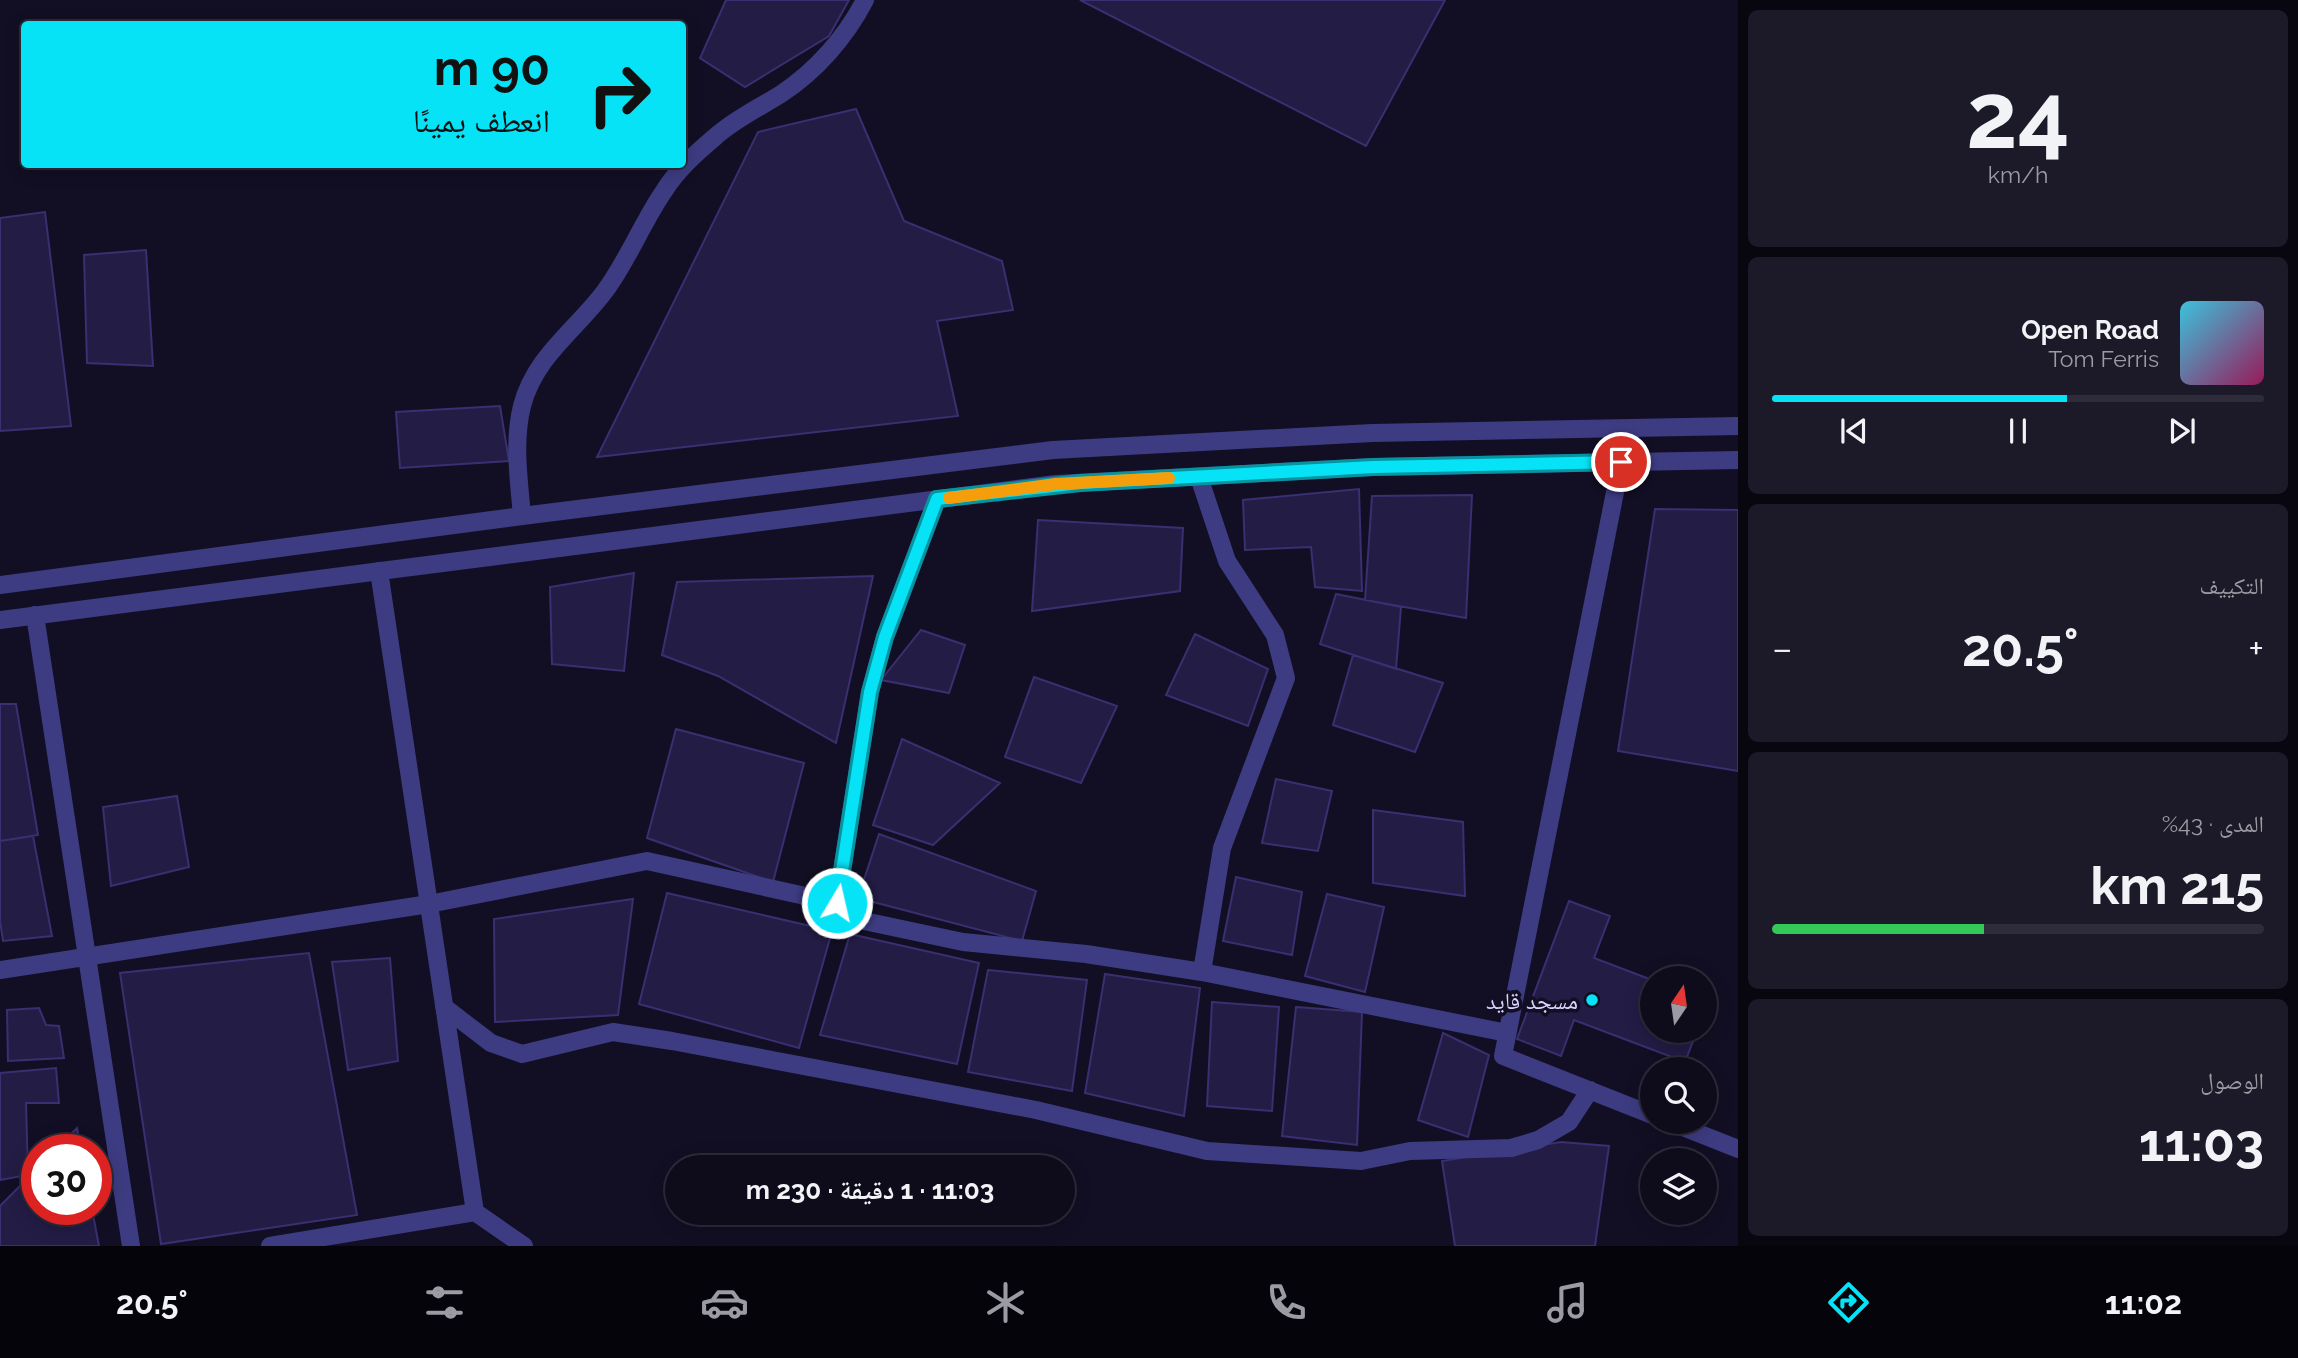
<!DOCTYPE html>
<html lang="ar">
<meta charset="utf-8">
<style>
:root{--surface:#0e0b1b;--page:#1c1928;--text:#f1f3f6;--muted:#9b9ba3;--line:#2e2b3a;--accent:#07e3f6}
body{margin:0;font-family:Raleway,"Noto Naskh Arabic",sans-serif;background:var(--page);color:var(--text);direction:rtl;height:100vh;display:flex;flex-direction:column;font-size:26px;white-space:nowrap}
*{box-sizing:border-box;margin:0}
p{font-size:23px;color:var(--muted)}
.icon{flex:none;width:38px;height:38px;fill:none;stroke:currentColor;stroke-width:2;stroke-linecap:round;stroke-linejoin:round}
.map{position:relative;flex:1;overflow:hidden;direction:ltr}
.panel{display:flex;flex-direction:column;gap:10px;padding:10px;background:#08060f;width:560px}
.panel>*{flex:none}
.guide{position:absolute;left:21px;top:21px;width:665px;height:147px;border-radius:7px;box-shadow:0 4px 18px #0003,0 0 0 2px var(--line);direction:rtl;background:#07e3f6;color:#111;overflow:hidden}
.needle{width:46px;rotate:13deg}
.buttons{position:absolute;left:1640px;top:966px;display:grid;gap:14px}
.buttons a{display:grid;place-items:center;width:77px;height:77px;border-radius:50%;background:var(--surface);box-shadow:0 4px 18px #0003,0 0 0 2px var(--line);font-size:35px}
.speed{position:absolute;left:21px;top:1134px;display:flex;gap:14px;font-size:35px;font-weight:700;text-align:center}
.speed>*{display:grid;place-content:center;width:91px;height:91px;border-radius:50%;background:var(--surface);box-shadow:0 4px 18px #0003,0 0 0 2px var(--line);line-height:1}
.speed .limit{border:10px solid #d22;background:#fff;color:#111}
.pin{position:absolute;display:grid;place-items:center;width:60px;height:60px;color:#fff;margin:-30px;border:4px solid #fff;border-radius:50%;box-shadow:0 2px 7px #0007}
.me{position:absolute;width:77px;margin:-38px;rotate:9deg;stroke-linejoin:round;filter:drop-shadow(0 0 5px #0008)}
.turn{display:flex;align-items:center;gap:24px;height:147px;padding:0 21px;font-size:32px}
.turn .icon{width:91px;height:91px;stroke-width:2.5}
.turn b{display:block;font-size:49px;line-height:60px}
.big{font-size:52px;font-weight:700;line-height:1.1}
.panel .tile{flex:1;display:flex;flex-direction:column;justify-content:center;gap:10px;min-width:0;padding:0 24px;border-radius:10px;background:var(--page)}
.panel .dial{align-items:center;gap:0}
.dial b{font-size:91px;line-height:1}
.song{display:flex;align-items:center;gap:21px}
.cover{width:84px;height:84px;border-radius:10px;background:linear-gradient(135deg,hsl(190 70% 55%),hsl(330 70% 35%))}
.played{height:7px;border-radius:4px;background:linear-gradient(90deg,var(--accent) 60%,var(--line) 60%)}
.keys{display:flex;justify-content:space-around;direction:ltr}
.heat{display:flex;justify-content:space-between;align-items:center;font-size:38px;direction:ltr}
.charge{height:10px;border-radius:5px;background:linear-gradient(90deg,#34c759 43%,var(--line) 0)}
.trip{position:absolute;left:665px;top:1155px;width:410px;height:70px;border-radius:35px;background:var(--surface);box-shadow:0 4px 18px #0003,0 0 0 2px var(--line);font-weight:700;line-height:70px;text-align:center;direction:rtl}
.tab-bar{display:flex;height:112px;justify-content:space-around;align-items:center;background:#06040b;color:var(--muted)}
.tab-bar .icon{width:49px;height:49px}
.tab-bar .current{color:var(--accent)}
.tab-bar b{font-size:32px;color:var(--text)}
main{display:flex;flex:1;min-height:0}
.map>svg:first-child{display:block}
.building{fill:#231c45;stroke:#3a2f70;stroke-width:2}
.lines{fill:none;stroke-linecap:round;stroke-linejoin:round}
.minor{stroke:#3d3c82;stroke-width:18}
.tertiary{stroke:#3d3c82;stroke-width:18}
.route-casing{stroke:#0594a0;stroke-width:18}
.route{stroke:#07e3f6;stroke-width:12}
.slow{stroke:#f59e0b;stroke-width:12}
.poi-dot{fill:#07e3f6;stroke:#120f24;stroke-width:2.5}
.labels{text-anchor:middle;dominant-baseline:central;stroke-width:7;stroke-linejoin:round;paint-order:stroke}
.poi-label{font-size:23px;fill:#d8d4fe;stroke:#120f24;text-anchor:end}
</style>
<main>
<section class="panel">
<div class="tile dial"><b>24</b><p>km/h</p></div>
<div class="tile">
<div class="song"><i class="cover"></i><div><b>Open Road</b><p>Tom Ferris</p></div></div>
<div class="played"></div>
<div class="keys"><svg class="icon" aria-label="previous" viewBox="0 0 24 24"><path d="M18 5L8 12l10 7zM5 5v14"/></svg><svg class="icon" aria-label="pause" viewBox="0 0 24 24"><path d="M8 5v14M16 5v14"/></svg><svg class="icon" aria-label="next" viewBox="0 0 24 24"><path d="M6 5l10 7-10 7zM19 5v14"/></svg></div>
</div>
<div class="tile"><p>التكييف</p>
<div class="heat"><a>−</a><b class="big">20.5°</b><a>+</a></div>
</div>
<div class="tile"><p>المدى · 43%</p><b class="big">215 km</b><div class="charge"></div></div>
<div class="tile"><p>الوصول</p><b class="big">11:03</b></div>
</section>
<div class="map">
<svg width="1738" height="1246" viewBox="0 0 1738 1246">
<rect width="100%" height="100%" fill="#120f24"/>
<!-- building -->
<path class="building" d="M 726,0 L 849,0 L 829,36 L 745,87 L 700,58 Z
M 1080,0 L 1445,0 L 1366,146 Z
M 856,109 L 904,221 L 1002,261 L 1013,310 L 937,321 L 958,416 L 597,457 L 758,132 Z
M 45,212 L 71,426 L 0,431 L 0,218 Z
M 146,250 L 153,366 L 87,363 L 84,255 Z
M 500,406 L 509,461 L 400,468 L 396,412 Z
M 1359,489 L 1362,591 L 1315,587 L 1311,547 L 1245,550 L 1243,500 Z
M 1472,495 L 1466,618 L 1365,600 L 1372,496 Z
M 1655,509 L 1738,510 L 1738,771 L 1618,751 Z
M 1038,520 L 1183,528 L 1180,591 L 1032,611 Z
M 634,573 L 624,671 L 552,664 L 550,587 Z
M 873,576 L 836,743 L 718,676 L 662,655 L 677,582 Z
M 1336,594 L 1401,607 L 1396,669 L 1320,644 Z
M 921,630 L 965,645 L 949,693 L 881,680 Z
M 1195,634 L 1268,669 L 1248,726 L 1166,695 Z
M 1353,655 L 1443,683 L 1415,752 L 1333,725 Z
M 1034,677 L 1117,706 L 1081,783 L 1005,757 Z
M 0,704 L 16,704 L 38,835 L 0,841 Z
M 676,729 L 804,763 L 773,882 L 647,838 Z
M 902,739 L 1000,783 L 933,845 L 873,825 Z
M 1276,779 L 1332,791 L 1318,851 L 1262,843 Z
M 177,796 L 189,867 L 111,886 L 103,807 Z
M 1373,810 L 1463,822 L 1465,896 L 1373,883 Z
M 879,834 L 1036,891 L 1022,941 L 858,898 Z
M 33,836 L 52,936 L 3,941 L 0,921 L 0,841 Z
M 1236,877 L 1302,892 L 1292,955 L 1223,941 Z
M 667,893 L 832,931 L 799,1048 L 639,1004 Z
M 1327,894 L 1384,907 L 1365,992 L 1305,976 Z
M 633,899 L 618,1015 L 495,1022 L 494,919 Z
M 1569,901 L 1610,916 L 1594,958 L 1652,980 L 1652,1031 L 1697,1031 L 1685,1062 L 1574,1020 L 1561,1056 L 1517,1039 Z
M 850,934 L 979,963 L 957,1064 L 820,1035 Z
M 309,953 L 357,1215 L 161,1244 L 120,973 Z
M 390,958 L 398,1061 L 348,1070 L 332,962 Z
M 988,970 L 1087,980 L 1072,1091 L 968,1072 Z
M 1105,974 L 1200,988 L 1184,1116 L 1085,1093 Z
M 1212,1002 L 1279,1007 L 1272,1111 L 1207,1106 Z
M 1296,1007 L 1362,1012 L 1357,1145 L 1282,1136 Z
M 39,1008 L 46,1025 L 59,1026 L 64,1058 L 8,1061 L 7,1010 Z
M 1443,1033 L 1489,1055 L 1468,1137 L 1418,1120 Z
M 56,1068 L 59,1103 L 26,1103 L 28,1175 L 0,1180 L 0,1073 Z
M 77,1128 L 81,1150 L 55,1150 Z
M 1561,1142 L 1609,1146 L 1595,1246 L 1455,1246 L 1442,1161 Z
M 37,1169 L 37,1209 L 92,1209 L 99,1246 L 0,1246 L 0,1206 Z"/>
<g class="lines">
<!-- minor -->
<path class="minor" d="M 1621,462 L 1503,1056 L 1652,1115
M 1199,477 L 1227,561 L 1275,635 L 1286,678 L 1222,848 L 1202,972 L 1507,1033
M 937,499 L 885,637 L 870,692 L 837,903 L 850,918 L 963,942 L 1086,954 L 1202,972
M 522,516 C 519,480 513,442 522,406 C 535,356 576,330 605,291 C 628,260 642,223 664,191 C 677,170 696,153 715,137 C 735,119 759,108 781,94 C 816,71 846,37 865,0
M 379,571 L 475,1212
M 35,615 L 131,1246
M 0,970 L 429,904 L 647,861 L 837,903
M 444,1007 L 491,1043 L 522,1054 L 613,1032 L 672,1041 L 1036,1110 L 1207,1151 L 1361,1161 L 1410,1151 L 1511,1148 L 1538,1140 L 1569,1122 L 1590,1090
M 1670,1122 L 1738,1149
M 270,1246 L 475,1212 L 524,1246"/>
<!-- tertiary -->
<path class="tertiary" d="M 0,585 L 522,516 L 1053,450 L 1372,433 L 1738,426
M 0,620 L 1056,484 L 1373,467 L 1738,460"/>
</g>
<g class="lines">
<!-- route casing -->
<g class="route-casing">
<path id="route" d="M 837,903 L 870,692 L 885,637 L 937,499 L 1080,483 L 1373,467 L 1621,462"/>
</g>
<!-- route -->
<use href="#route" class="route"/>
<!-- slow -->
<path class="slow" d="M 949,498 L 1056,484 L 1169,478"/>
</g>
<!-- markers -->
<circle class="poi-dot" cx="1592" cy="1000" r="7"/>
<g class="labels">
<!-- poi labels -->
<g class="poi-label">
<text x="1578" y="1000">مسجد قايد</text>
</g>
</g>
</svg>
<div class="buttons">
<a><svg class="needle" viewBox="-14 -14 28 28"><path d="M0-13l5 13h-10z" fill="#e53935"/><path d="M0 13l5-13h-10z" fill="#9b9ba3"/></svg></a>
<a><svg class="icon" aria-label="search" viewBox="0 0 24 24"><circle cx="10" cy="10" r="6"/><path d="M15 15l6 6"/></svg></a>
<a><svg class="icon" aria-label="layers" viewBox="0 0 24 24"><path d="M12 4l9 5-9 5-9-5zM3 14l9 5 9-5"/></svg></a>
</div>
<div class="speed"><div class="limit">30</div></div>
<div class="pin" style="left:1621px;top:462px;background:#d93025"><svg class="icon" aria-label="arrive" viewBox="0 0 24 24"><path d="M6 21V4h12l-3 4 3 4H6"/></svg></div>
<svg class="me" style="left:837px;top:903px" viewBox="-20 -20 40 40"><circle r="17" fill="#07e3f6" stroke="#fff" stroke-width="3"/><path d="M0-11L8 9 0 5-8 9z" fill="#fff"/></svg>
<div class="trip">11:03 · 1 دقيقة · 230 m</div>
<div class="guide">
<div class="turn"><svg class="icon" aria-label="right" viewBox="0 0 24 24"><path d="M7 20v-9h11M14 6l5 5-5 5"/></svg><div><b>90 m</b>انعطف يمينًا</div></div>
</div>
</div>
</main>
<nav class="tab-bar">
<b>11:02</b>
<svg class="icon current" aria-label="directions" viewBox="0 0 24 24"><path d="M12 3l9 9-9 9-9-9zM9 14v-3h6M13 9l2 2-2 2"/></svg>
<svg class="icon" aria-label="music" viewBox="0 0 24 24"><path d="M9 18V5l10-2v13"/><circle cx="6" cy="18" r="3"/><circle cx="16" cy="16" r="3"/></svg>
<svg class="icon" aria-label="phone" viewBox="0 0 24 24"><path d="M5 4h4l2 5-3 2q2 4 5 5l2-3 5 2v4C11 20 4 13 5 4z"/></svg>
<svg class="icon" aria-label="climate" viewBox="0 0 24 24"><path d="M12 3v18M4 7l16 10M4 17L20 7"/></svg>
<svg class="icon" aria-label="car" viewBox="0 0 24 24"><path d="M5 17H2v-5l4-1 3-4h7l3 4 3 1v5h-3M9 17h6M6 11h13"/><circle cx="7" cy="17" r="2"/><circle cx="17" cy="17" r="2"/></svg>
<svg class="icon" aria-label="filters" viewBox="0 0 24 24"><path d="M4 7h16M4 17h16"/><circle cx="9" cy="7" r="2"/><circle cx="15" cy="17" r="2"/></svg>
<b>20.5°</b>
</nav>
